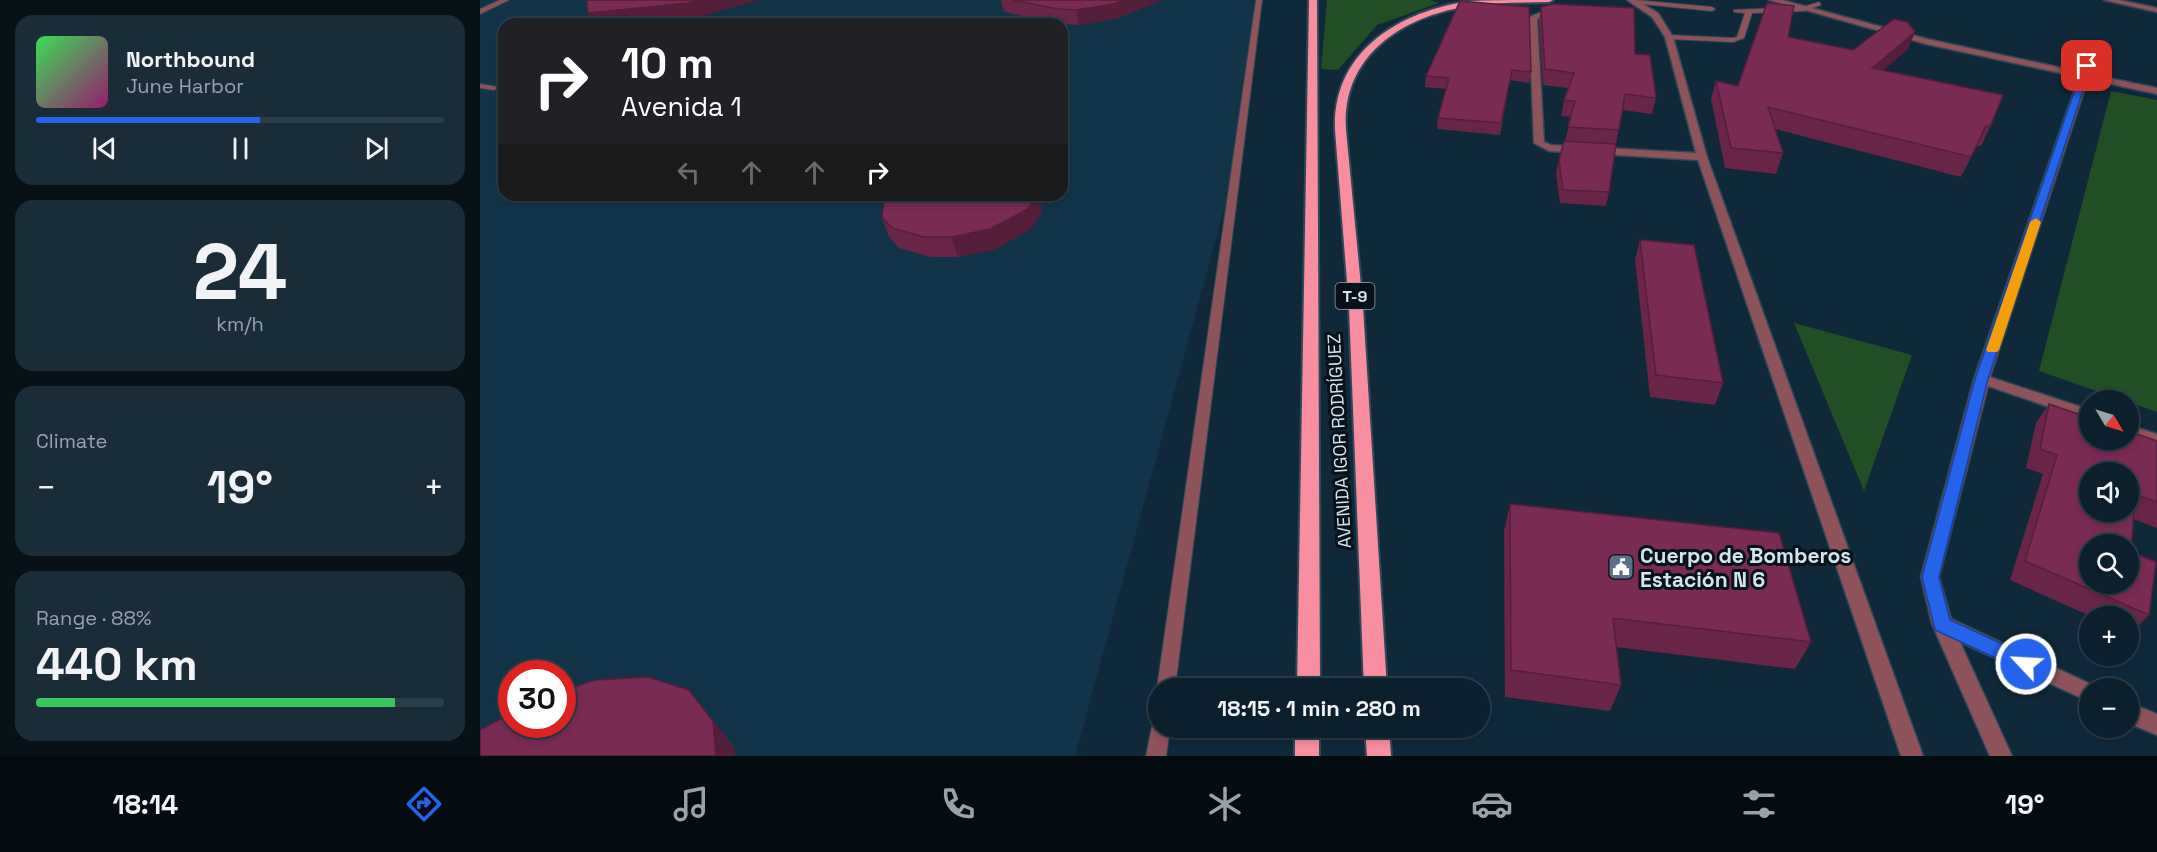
<!DOCTYPE html>
<meta charset="utf-8">
<style>
:root{--surface:#0b1f2c;--page:#192c38;--text:#f1f3f6;--muted:#9aa2a9;--line:#2b3d48;--accent:#2563eb}
body{margin:0;font-family:"Space Grotesk",sans-serif;background:var(--page);color:var(--text);height:100vh;display:flex;flex-direction:column;font-size:22px;white-space:nowrap}
*{box-sizing:border-box;margin:0}
p{font-size:20px;color:var(--muted)}
.icon{flex:none;width:33px;height:33px;fill:none;stroke:currentColor;stroke-width:2;stroke-linecap:round;stroke-linejoin:round}
.map{position:relative;flex:1;overflow:hidden}
.drawer{display:flex;flex-direction:column;gap:15px;padding:15px;background:#061118;width:480px}
.drawer>*{flex:none}
.guide{position:absolute;left:18px;top:18px;width:570px;height:183px;border-radius:18px;box-shadow:0 3px 9px #0003,0 0 0 2px var(--line);background:#202124;color:#fff;overflow:hidden}
.needle{width:39px;rotate:128deg}
.buttons{position:absolute;left:1599px;top:390px;display:grid;gap:12px}
.buttons a{display:grid;place-items:center;width:60px;height:60px;border-radius:50%;background:var(--surface);box-shadow:0 3px 9px #0003,0 0 0 2px var(--line);font-size:30px}
.speed{position:absolute;left:18px;top:660px;display:flex;gap:12px;font-size:30px;font-weight:700;text-align:center}
.speed>*{display:grid;place-content:center;width:78px;height:78px;border-radius:50%;background:var(--surface);box-shadow:0 3px 9px #0003,0 0 0 2px var(--line);line-height:1}
.speed .limit{border:9px solid #d22;background:#fff;color:#111}
.pin{position:absolute;display:grid;place-items:center;width:51px;height:51px;color:#fff;margin:-26px;border-radius:12px;box-shadow:0 3px 9px #0006}
.me{position:absolute;width:66px;margin:-33px;rotate:295deg;stroke-linejoin:round;filter:drop-shadow(0 0 4px #0008)}
.turn{display:flex;align-items:center;gap:21px;height:126px;padding:0 24px;font-size:27px}
.turn .icon{width:78px;height:78px;stroke-width:2.5}
.turn b{display:block;font-size:42px;line-height:51px}
.lanes{display:flex;align-items:center;height:57px;padding:0 24px;background:#0003;justify-content:center;gap:30px;direction:ltr}
.lanes .off{opacity:.35}
.big{font-size:45px;font-weight:600;line-height:1.1}
.drawer .tile{flex:1;display:flex;flex-direction:column;justify-content:center;gap:9px;min-width:0;padding:0 21px;border-radius:18px;background:var(--page)}
.drawer .dial{align-items:center;gap:0}
.dial b{font-size:78px;line-height:1}
.song{display:flex;align-items:center;gap:18px}
.cover{width:72px;height:72px;border-radius:9px;background:linear-gradient(135deg,hsl(130 70% 55%),hsl(320 70% 35%))}
.played{height:6px;border-radius:3px;background:linear-gradient(90deg,var(--accent) 55%,var(--line) 55%)}
.keys{display:flex;justify-content:space-around;direction:ltr}
.heat{display:flex;justify-content:space-between;align-items:center;font-size:33px;direction:ltr}
.charge{height:9px;border-radius:4px;background:linear-gradient(90deg,#34c759 88%,var(--line) 0)}
.trip{position:absolute;left:668px;top:678px;width:342px;height:60px;border-radius:30px;background:var(--surface);box-shadow:0 3px 9px #0003,0 0 0 2px var(--line);font-weight:600;line-height:60px;text-align:center}
.dock{display:flex;height:96px;justify-content:space-around;align-items:center;background:#040c12;color:var(--muted)}
.dock .icon{width:42px;height:42px}
.dock .current{color:var(--accent)}
.dock b{font-size:27px;color:var(--text)}
main{display:flex;flex:1;min-height:0}
.map>svg:first-child{display:block}
.built{fill:#123449;fill-rule:evenodd}
.green{fill:#204e25}
.lines{fill:none;stroke-linecap:round;stroke-linejoin:round}
.service-casing{stroke:#2f4758;stroke-width:2}
.minor-casing{stroke:#2f4758;stroke-width:3}
.trunk-casing{stroke:#2f4758;stroke-width:4}
.service{fill:#8e525b;fill-rule:evenodd}
.minor{fill:#8e525b;fill-rule:evenodd}
.trunk{fill:#f88ea0;fill-rule:evenodd}
.wall{fill:#682547}
.shaded-wall{fill:#551e3a}
.building{fill:#792b53;stroke:#551e3a;stroke-width:1.5;fill-rule:evenodd}
.route{fill:#2563eb;stroke:#184099;stroke-width:1.5}
.slow{fill:#f59e0b}
.labels{text-anchor:middle;dominant-baseline:central;stroke-width:6;stroke-linejoin:round;paint-order:stroke}
.shield{fill:#061119;stroke:#96a4af;stroke-width:1.5}
.shield-label{font-size:16px;font-weight:bold;fill:#d4e3ef}
.street-label{font-size:18px;fill:#d4e3ef;stroke:#061119}
.near-poi-label{font-size:21px;font-weight:bold;fill:#d4e3ef;stroke:#061119;text-anchor:start}
</style>
<main>
<section class="drawer">
<div class="tile">
<div class="song"><i class="cover"></i><div><b>Northbound</b><p>June Harbor</p></div></div>
<div class="played"></div>
<div class="keys"><svg class="icon" aria-label="previous" viewBox="0 0 24 24"><path d="M18 5L8 12l10 7zM5 5v14"/></svg><svg class="icon" aria-label="pause" viewBox="0 0 24 24"><path d="M8 5v14M16 5v14"/></svg><svg class="icon" aria-label="next" viewBox="0 0 24 24"><path d="M6 5l10 7-10 7zM19 5v14"/></svg></div>
</div>
<div class="tile dial"><b>24</b><p>km/h</p></div>
<div class="tile"><p>Climate</p>
<div class="heat"><a>−</a><b class="big">19°</b><a>+</a></div>
</div>
<div class="tile"><p>Range · 88%</p><b class="big">440 km</b><div class="charge"></div></div>
</section>
<div class="map">
<svg width="1677" height="756" viewBox="0 0 1677 756">
<rect width="100%" height="100%" fill="#0f293b"/>
<!-- built -->
<path class="built" d="M 0,0 L 775,0 L 752,180 L 595,756 L 0,756 ZM 24,24 L 582,24 L 582,195 L 24,195 ZM 32,674 L 82,674 L 82,724 L 32,724 Z"/>
<!-- green -->
<path class="green" d="M 847,0 L 950,0 L 959,3 L 897,25 L 858,70 L 841,69 Z
M 1631,91 L 1677,100 L 1677,412 L 1559,371 Z
M 1314,323 L 1432,355 L 1384,491 Z"/>
<g class="lines">
<!-- service casing -->
<g class="service-casing">
<path id="service" d="M 20,0 L 29,0 L 0,14 L 0,9 Z
M 776,0 L 782,0 L 695,688 L 678,688 L 678,691 L 677,688 Z
M 1155,0 L 1232,7 L 1235,9 L 1232,11 L 1152,3 L 1152,1 Z
M 1339,2 L 1341,5 L 1324,11 L 1272,13 L 1264,38 L 1253,42 L 1189,39 L 1185,37 L 1189,35 L 1253,38 L 1257,37 L 1265,13 L 1254,12 L 1254,10 L 1323,7 Z
M 0,84 L 18,87 L 14,90 L 0,88 Z
M 678,720 L 678,728 L 690,728 L 686,756 L 666,756 L 673,721 Z"/>
</g>
<!-- minor casing -->
<g class="minor-casing">
<path id="minor" d="M 1147,0 L 1156,0 L 1178,13 L 1193,37 L 1227,157 L 1443,756 L 1421,756 L 1218,160 L 1069,151 L 1054,143 L 1049,18 C 1059,11 1071,10 1083,11 L 1083,15 L 1068,15 L 1057,19 L 1064,142 L 1071,145 L 1216,153 L 1185,37 L 1172,17 Z
M 1289,0 L 1302,0 L 1447,39 L 1601,72 L 1604,65 L 1607,64 L 1611,67 L 1609,74 L 1677,88 L 1677,94 L 1608,79 L 1510,377 L 1610,410 L 1610,421 L 1508,386 L 1459,577 L 1471,619 L 1619,688 L 1610,688 L 1610,702 L 1480,642 L 1532,756 L 1510,756 L 1452,624 L 1441,577 L 1494,379 L 1599,77 L 1446,44 Z
M 1624,0 L 1639,0 L 1677,8 L 1677,12 Z
M 1648,425 L 1677,434 L 1677,446 L 1648,436 Z
M 1648,702 L 1677,714 L 1677,735 L 1648,723 Z"/>
</g>
<!-- trunk casing -->
<g class="trunk-casing">
<path id="trunk" d="M 829,0 L 837,0 L 840,688 L 817,688 Z
M 1073,0 L 1069,2 C 1043,3 1017,2 991,6 C 924,15 861,55 866,130 L 883,307 L 907,688 L 884,688 L 869,307 L 855,130 C 852,51 920,11 990,1 C 1017,0 1046,0 1073,0 Z
M 815,728 L 839,728 L 839,756 L 815,756 Z
M 885,728 L 909,728 L 911,756 L 887,756 Z"/>
</g>
<!-- service -->
<use href="#service" class="service"/>
<!-- minor -->
<use href="#minor" class="minor"/>
<!-- trunk -->
<use href="#trunk" class="trunk"/>
</g>
<!-- wall -->
<path class="wall" d="M 521,0 L 682,0 L 635,19 L 599,25 L 581,24 L 524,12 Z
M 980,1 L 1051,72 L 1049,83 L 1030,80 L 1020,135 L 957,129 L 958,118 L 966,89 L 945,87 L 946,76 Z
M 1061,7 L 1155,54 L 1176,98 L 1172,114 L 1142,110 L 1136,144 L 1129,192 L 1126,206 L 1080,203 L 1076,173 L 1079,160 L 1085,141 L 1091,117 L 1081,116 L 1084,100 L 1088,88 L 1063,85 L 1059,21 Z
M 1435,32 L 1428,49 L 1403,70 L 1510,127 L 1501,146 L 1497,146 L 1481,177 L 1295,129 L 1303,153 L 1296,174 L 1245,168 L 1231,99 L 1236,81 L 1258,86 L 1308,37 L 1373,50 Z
M 409,195 L 559,195 L 562,210 L 552,228 L 516,249 L 478,257 L 451,257 L 419,248 L 409,237 L 402,217 Z
M 1160,240 L 1243,383 L 1235,405 L 1170,397 L 1155,260 Z
M 1569,404 L 1677,441 L 1677,528 L 1653,519 L 1651,552 L 1669,615 L 1650,634 L 1648,634 L 1648,616 L 1610,616 L 1530,580 L 1563,474 L 1546,468 L 1556,423 Z
M 1030,504 L 1331,642 L 1315,669 L 1136,647 L 1141,685 L 1130,711 L 1025,697 L 1024,531 Z"/>
<!-- shaded-wall -->
<path class="shaded-wall" d="M 220,0 L 279,0 L 215,18 L 157,24 L 114,24 L 108,13 Z
M 644,0 L 682,0 L 635,19 L 599,25 L 596,10 Z
M 1435,32 L 1428,49 L 1385,86 L 1392,68 Z
M 556,195 L 559,195 L 562,210 L 552,228 L 516,249 L 478,257 L 472,237 Z
M 209,690 L 254,747 L 255,756 L 236,756 Z"/>
<!-- building -->
<path class="building" d="M 107,0 L 220,0 L 209,3 L 108,13 Z
M 533,0 L 644,0 L 633,4 L 596,10 L 578,9 Z
M 980,1 L 1049,7 L 1051,72 L 1032,70 L 1021,123 L 958,118 L 969,78 L 946,76 Z
M 1287,3 L 1314,6 L 1308,37 L 1373,50 L 1414,19 L 1427,22 L 1435,32 L 1392,68 L 1523,95 L 1510,127 L 1506,126 L 1491,157 L 1288,107 L 1303,153 L 1251,148 L 1236,81 L 1258,86 Z
M 1073,4 L 1154,8 L 1155,54 L 1170,55 L 1176,98 L 1145,94 L 1139,130 L 1088,127 L 1095,101 L 1084,100 L 1094,73 L 1065,69 L 1061,7 Z
M 1084,141 L 1136,144 L 1129,192 L 1083,190 L 1079,160 Z
M 409,195 L 556,195 L 548,209 L 510,229 L 472,237 L 444,237 L 412,228 L 402,217 L 404,200 Z
M 1160,240 L 1214,245 L 1243,383 L 1176,375 Z
M 1569,404 L 1610,418 L 1610,440 L 1648,440 L 1648,431 L 1677,441 L 1677,502 L 1655,494 L 1651,552 L 1676,562 L 1669,615 L 1545,561 L 1577,455 L 1560,449 ZM 1610,472 L 1648,472 L 1648,512 L 1610,512 ZM 1610,544 L 1648,544 L 1648,584 L 1610,584 Z
M 1030,504 L 1299,533 L 1331,642 L 1133,618 L 1141,685 L 1031,670 Z
M 168,677 L 209,690 L 233,721 L 236,756 L 0,756 L 0,730 L 32,713 L 32,724 L 82,724 L 82,691 L 115,680 Z"/>
<!-- route -->
<path class="route" d="M 1607,64 L 1611,66 L 1508,379 L 1459,577 L 1470,620 L 1553,658 L 1556,664 L 1553,670 L 1546,672 L 1455,630 L 1442,577 L 1495,379 L 1603,66 Z"/>
<!-- slow -->
<path class="slow" d="M 1556,218 L 1561,222 L 1519,350 L 1517,352 L 1508,352 L 1506,350 L 1550,222 Z"/>
<!-- icons -->
<defs>
<g id="civic-square" transform="scale(1.35)"><rect x="-9" y="-9" width="18" height="18" rx="4" fill="#5c6f8a" stroke="#061119"/><path d="M-.6-6.5H3V-4.5H.6V-3L4-1V1h2V6H-6V1h2V-1L-.6-3ZM-1.2 2.5V6h2.4V2.5Z" fill="#fff"/></g>
</defs>
<g fill-rule="evenodd">
<use href="#civic-square" x="1141" y="567"/>
</g>
<g class="labels">
<!-- shield labels -->
<rect class="shield" x="855.5" y="283" width="39" height="26" rx="4.5"/>
<g class="shield-label">
<text x="875" y="296">T-9</text>
</g>
<!-- street labels -->
<g class="street-label">
<text transform="translate(859 441) rotate(-93)">AVENIDA IGOR RODRÍGUEZ</text>
</g>
<!-- near-poi labels -->
<g class="near-poi-label">
<text x="1160" y="555">Cuerpo de Bomberos<tspan x="1160" dy="24">Estación N 6</tspan></text>
</g>
</g>
</svg>
<div class="buttons">
<a><svg class="needle" viewBox="-14 -14 28 28"><path d="M0-13l5 13h-10z" fill="#e53935"/><path d="M0 13l5-13h-10z" fill="#9aa2a9"/></svg></a>
<a><svg class="icon" aria-label="sound" viewBox="0 0 24 24"><path d="M4 9h4l5-4v14l-5-4H4zM17 9q2 3 0 6"/></svg></a>
<a><svg class="icon" aria-label="search" viewBox="0 0 24 24"><circle cx="10" cy="10" r="6"/><path d="M15 15l6 6"/></svg></a>
<a>+</a>
<a>−</a>
</div>
<div class="speed"><div class="limit">30</div></div>
<div class="pin" style="left:1607px;top:66px;background:#d93025"><svg class="icon" aria-label="arrive" viewBox="0 0 24 24"><path d="M6 21V4h12l-3 4 3 4H6"/></svg></div>
<svg class="me" style="left:1546px;top:664px" viewBox="-20 -20 40 40"><circle r="17" fill="#2563eb" stroke="#fff" stroke-width="3"/><path d="M0-11L8 9 0 5-8 9z" fill="#fff"/></svg>
<div class="trip">18:15 · 1 min · 280 m</div>
<div class="guide">
<div class="turn"><svg class="icon" aria-label="right" viewBox="0 0 24 24"><path d="M7 20v-9h11M14 6l5 5-5 5"/></svg><div><b>10 m</b>Avenida 1</div></div>
<div class="lanes"><svg class="icon off" aria-label="left" viewBox="0 0 24 24"><path d="M17 20v-9H6M10 6l-5 5 5 5"/></svg><svg class="icon off" aria-label="ahead" viewBox="0 0 24 24"><path d="M12 20V5M6 11l6-6 6 6"/></svg><svg class="icon off" aria-label="ahead" viewBox="0 0 24 24"><path d="M12 20V5M6 11l6-6 6 6"/></svg><svg class="icon" aria-label="right" viewBox="0 0 24 24"><path d="M7 20v-9h11M14 6l5 5-5 5"/></svg></div>
</div>
</div>
</main>
<nav class="dock">
<b>18:14</b>
<svg class="icon current" aria-label="directions" viewBox="0 0 24 24"><path d="M12 3l9 9-9 9-9-9zM9 14v-3h6M13 9l2 2-2 2"/></svg>
<svg class="icon" aria-label="music" viewBox="0 0 24 24"><path d="M9 18V5l10-2v13"/><circle cx="6" cy="18" r="3"/><circle cx="16" cy="16" r="3"/></svg>
<svg class="icon" aria-label="phone" viewBox="0 0 24 24"><path d="M5 4h4l2 5-3 2q2 4 5 5l2-3 5 2v4C11 20 4 13 5 4z"/></svg>
<svg class="icon" aria-label="climate" viewBox="0 0 24 24"><path d="M12 3v18M4 7l16 10M4 17L20 7"/></svg>
<svg class="icon" aria-label="car" viewBox="0 0 24 24"><path d="M5 17H2v-5l4-1 3-4h7l3 4 3 1v5h-3M9 17h6M6 11h13"/><circle cx="7" cy="17" r="2"/><circle cx="17" cy="17" r="2"/></svg>
<svg class="icon" aria-label="filters" viewBox="0 0 24 24"><path d="M4 7h16M4 17h16"/><circle cx="9" cy="7" r="2"/><circle cx="15" cy="17" r="2"/></svg>
<b>19°</b>
</nav>
